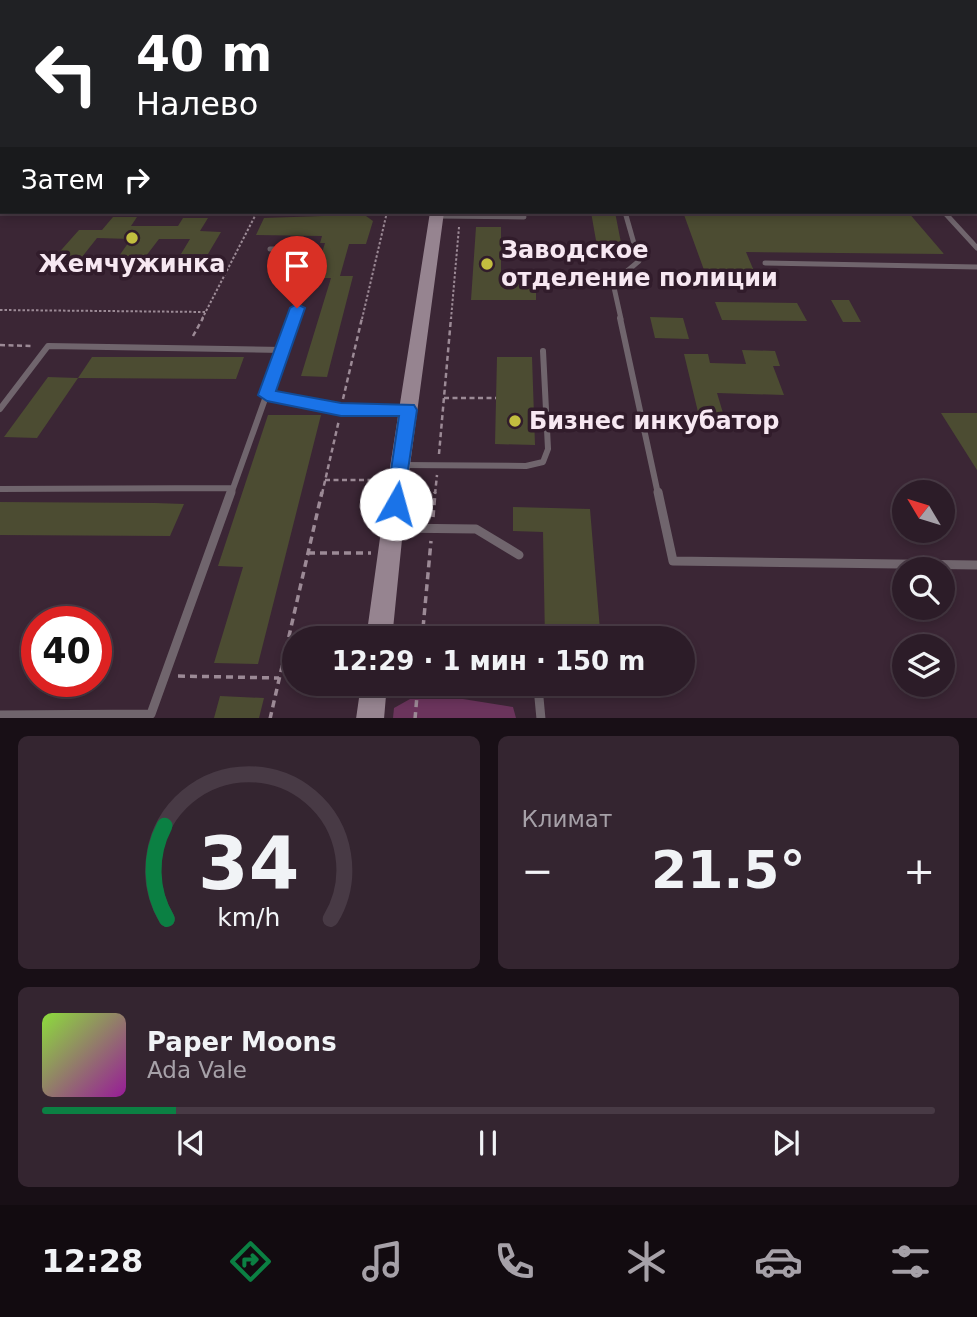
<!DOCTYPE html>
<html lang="ru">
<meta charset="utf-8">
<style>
:root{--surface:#2c1c28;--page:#342530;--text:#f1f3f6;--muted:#a6a1a8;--line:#483a45;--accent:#0b8043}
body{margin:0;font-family:"DejaVu Sans",sans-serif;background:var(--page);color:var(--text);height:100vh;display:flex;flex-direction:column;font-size:26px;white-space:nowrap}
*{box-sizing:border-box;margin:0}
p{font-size:23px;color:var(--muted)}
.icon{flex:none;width:38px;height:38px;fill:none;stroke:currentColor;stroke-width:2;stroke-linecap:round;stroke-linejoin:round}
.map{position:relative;height:718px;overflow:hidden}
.panel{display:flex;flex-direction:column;gap:18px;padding:18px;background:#180f16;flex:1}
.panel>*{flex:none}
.hud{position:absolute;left:0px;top:0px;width:978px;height:214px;box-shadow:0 4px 10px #0003,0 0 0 2px var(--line);background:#202124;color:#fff;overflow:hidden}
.needle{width:46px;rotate:308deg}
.controls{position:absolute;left:892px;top:480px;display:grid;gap:14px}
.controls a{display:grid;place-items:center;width:63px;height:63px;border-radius:50%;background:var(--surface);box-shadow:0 4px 10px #0003,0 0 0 2px var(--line);font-size:35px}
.speed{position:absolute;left:21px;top:606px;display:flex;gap:14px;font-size:35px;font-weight:700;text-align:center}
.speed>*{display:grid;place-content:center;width:91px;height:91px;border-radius:50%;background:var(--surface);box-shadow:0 4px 10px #0003,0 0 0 2px var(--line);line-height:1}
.speed .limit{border:10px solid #d22;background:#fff;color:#111}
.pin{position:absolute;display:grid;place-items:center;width:60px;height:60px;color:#fff;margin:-72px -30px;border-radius:50% 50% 50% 0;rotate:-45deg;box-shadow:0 0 7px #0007}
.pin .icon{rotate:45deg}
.me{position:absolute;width:77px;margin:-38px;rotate:7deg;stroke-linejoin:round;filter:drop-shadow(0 0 5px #0008)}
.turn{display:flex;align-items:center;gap:24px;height:147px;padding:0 21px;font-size:32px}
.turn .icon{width:91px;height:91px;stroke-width:2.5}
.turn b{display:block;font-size:49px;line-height:60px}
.then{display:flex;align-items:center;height:66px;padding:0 21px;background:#0003;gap:14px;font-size:26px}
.big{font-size:52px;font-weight:700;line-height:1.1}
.panel .tile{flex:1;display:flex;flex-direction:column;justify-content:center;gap:10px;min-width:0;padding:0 24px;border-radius:10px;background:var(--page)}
.panel .dial{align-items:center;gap:0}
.dial svg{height:182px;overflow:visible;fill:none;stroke:var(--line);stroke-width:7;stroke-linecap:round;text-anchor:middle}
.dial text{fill:var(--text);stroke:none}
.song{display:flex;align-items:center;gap:21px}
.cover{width:84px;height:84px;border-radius:10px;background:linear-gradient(135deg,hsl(90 70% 55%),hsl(300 70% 35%))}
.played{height:7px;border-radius:4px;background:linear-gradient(90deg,var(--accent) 15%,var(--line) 15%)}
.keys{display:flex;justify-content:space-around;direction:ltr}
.heat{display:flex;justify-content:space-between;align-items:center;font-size:38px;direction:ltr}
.panel .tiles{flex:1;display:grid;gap:18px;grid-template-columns:1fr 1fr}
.tile:last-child{grid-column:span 2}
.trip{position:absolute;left:282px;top:626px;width:413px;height:70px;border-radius:35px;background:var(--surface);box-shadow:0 4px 10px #0003,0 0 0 2px var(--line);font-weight:700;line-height:70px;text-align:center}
.menu{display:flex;height:112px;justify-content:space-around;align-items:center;background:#120b10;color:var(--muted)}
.menu .icon{width:49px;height:49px}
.menu .selected{color:var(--accent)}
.menu b{font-size:32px;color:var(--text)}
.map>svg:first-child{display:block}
.green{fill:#6b345c}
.building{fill:#4c4c32}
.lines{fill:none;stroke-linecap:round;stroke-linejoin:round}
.path-far2{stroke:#9c8a96;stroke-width:2;stroke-dasharray:2.5 2;stroke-linecap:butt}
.path-far1{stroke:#9c8a96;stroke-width:2.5;stroke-dasharray:5 3.5;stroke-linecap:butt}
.path{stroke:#9c8a96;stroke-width:3.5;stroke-dasharray:7 5;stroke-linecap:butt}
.lane-far3{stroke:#70656d;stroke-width:2.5}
.lane-far2{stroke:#70656d;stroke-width:5}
.lane-far1{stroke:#70656d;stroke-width:6}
.lane{stroke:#70656d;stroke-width:9}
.street{fill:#70656d;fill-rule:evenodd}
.secondary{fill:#968490;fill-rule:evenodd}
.primary{fill:#b39bab;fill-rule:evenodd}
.route{fill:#1a73e8;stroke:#114b97;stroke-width:2}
.poi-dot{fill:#c2bd3f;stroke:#311c2b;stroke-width:2.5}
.labels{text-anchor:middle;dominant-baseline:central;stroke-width:7;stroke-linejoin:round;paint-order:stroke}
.poi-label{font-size:24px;font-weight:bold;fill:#f7e8f2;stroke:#311c2b;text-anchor:start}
</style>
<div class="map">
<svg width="977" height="719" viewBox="0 0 977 719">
<rect width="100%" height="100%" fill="#3b2635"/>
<!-- green -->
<path class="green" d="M 410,699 L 463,699 L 513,707 L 516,718 L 393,718 L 394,708 Z"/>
<!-- building -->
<path class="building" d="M 324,212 L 366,213 L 366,216 L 373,221 L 366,244 L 349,244 L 340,276 L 353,276 L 327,377 L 301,376 L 331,278 L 314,278 L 325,243 L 320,243 L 322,236 L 256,235 L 264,218 L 323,216 Z
M 591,212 L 615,212 L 623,253 L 598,252 Z
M 683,212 L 908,212 L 944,254 L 746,252 L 754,271 L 704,270 Z
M 113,217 L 137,217 L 131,226 L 178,226 L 183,218 L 208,218 L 200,231 L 221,232 L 208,254 L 181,254 L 190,239 L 159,239 L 146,256 L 119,256 L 131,239 L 97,238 L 82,257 L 55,257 L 79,230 L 102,230 Z
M 476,227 L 501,227 L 501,283 L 536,283 L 536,300 L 471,300 Z
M 831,300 L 849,300 L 861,322 L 843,322 Z
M 715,302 L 797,303 L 807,321 L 722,320 Z
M 650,317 L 683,318 L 689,339 L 655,338 Z
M 742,350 L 775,351 L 780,366 L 773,366 L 784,395 L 717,393 L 723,413 L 698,412 L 684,354 L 708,354 L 710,363 L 746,364 Z
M 92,357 L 244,357 L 236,379 L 78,378 Z
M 497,357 L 532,357 L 535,445 L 495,444 Z
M 48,377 L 78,378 L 37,438 L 4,437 Z
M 941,413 L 977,413 L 977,470 Z
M 268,415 L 321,415 L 258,664 L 214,663 L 243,567 L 218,566 Z
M 0,502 L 155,503 L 184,504 L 170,536 L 0,535 Z
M 513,507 L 590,509 L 600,630 L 560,629 L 560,639 L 545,639 L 543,532 L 513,531 Z
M 220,696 L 264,698 L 259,718 L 214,718 Z"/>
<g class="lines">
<!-- path-far2 -->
<path class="path-far2" d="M 629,0 L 636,2
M 675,2 L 687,0
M 0,310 L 206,312
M 202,319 L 257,212
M 362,319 L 387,212
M 451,319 L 459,227"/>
<!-- path-far1 -->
<path class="path-far1" d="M 193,336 L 203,318
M 0,345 L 34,346
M 444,398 L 496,398
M 343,399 L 362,318
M 439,454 L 451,318
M 325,480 L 381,480
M 322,494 L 339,420
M 435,494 L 437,475"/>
<!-- path -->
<path class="path" d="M 433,517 L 435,492
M 308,553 L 371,553
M 422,639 L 431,541
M 178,676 L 279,678
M 270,719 L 322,492
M 415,719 L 418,684"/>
<!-- lane-far3 -->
<path class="lane-far3" d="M 713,0 L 715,2
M 40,2 L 49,0
M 144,2 L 229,2
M 286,2 L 288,0"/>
<!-- lane-far2 -->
<path class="lane-far2" d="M 944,212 L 977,248
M 438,216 L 524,217
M 270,249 L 301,249 L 308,254 L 299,282 L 305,287 L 293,319
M 765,263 L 977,267
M 621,319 L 613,283 L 639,261 L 625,212"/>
<!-- lane-far1 -->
<path class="lane-far1" d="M 620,318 L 658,494
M 267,395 L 341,409 L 406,409
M 0,409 L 48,346 L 283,350
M 402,465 L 526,466 L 543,462 L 548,449 L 543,351
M 0,489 L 233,488
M 231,494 L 294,318"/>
<!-- lane -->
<path class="lane" d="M 658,492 L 673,561 L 977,565
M 395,528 L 476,529 L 519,555
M 478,684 L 538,687 L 541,719
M 0,715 L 151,714 L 231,492"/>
<!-- street -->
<path class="street" d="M 747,0 L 753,0 L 754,2 L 748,2 Z"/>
<!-- secondary -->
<path class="secondary" d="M 463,0 L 471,0 L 471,2 L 463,2 Z
M 430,212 L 444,212 L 408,480 L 392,639 L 366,639 L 388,480 Z
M 361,684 L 387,684 L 384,719 L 356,719 Z"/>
<!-- primary -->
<path class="primary" d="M 0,73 L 2,73 L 2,79 L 0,79 Z
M 976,79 L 977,79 L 977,85 L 976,85 Z"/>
</g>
<!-- route -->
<path class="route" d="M 297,304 L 305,308 L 276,391 L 341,403 L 414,405 L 417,410 L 402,510 L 396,512 L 389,510 L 386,504 L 399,416 L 341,416 L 267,401 L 258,395 L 290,308 Z"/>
<!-- markers -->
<g class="poi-dot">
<circle cx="132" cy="238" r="7"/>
<circle cx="487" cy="264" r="7"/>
<circle cx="515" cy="421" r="7"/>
</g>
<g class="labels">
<!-- poi labels -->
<g class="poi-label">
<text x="501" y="250">Заводское<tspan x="501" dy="28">отделение полиции</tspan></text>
<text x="132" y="264" text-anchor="middle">Жемчужинка</text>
<text x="529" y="421">Бизнес инкубатор</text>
</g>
</g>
</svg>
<div class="controls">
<a><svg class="needle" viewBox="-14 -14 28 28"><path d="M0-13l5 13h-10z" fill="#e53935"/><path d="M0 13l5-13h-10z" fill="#a6a1a8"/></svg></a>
<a><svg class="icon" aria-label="search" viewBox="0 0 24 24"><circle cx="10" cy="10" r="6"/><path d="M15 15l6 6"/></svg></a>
<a><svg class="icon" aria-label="layers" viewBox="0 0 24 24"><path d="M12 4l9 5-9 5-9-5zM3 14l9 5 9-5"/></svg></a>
</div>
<div class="speed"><div class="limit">40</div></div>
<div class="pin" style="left:297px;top:308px;background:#d93025"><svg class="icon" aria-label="arrive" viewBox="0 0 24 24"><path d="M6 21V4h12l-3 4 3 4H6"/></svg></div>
<svg class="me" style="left:396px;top:504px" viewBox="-20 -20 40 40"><circle r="19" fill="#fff"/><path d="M0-13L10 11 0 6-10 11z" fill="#1a73e8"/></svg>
<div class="trip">12:29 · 1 мин · 150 m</div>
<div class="hud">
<div class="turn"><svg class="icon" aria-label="left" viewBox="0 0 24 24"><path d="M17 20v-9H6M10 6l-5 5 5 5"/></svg><div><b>40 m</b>Налево</div></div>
<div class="then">Затем<svg class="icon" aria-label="right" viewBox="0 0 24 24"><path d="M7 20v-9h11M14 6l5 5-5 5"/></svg></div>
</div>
</div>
<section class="panel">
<div class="tiles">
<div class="tile dial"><svg viewBox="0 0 100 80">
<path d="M14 69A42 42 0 1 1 86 69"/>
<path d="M14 69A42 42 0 0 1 13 28" stroke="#0b8043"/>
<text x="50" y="56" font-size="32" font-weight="700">34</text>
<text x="50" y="72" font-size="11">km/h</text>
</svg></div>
<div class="tile"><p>Климат</p>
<div class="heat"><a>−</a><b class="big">21.5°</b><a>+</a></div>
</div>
<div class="tile">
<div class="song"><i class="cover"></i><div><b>Paper Moons</b><p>Ada Vale</p></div></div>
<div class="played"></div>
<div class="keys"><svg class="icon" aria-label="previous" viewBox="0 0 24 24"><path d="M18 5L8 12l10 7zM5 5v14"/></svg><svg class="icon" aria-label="pause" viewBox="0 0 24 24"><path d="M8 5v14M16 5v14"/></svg><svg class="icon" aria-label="next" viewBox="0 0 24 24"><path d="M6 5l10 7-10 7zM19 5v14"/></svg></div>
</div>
</div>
</section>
<nav class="menu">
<b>12:28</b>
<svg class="icon selected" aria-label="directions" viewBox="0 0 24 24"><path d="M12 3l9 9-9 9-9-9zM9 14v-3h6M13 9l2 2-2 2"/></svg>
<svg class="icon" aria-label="music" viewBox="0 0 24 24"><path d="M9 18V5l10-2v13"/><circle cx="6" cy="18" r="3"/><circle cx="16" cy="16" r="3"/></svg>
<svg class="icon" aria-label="phone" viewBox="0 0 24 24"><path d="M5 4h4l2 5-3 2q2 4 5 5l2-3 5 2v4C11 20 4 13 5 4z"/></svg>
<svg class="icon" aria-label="climate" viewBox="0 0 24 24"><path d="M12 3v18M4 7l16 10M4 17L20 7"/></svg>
<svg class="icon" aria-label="car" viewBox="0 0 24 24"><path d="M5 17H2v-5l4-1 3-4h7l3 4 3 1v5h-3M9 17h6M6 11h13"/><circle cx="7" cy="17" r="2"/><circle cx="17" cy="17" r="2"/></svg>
<svg class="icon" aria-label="filters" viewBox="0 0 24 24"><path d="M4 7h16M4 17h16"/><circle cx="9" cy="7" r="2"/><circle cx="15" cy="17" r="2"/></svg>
</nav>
